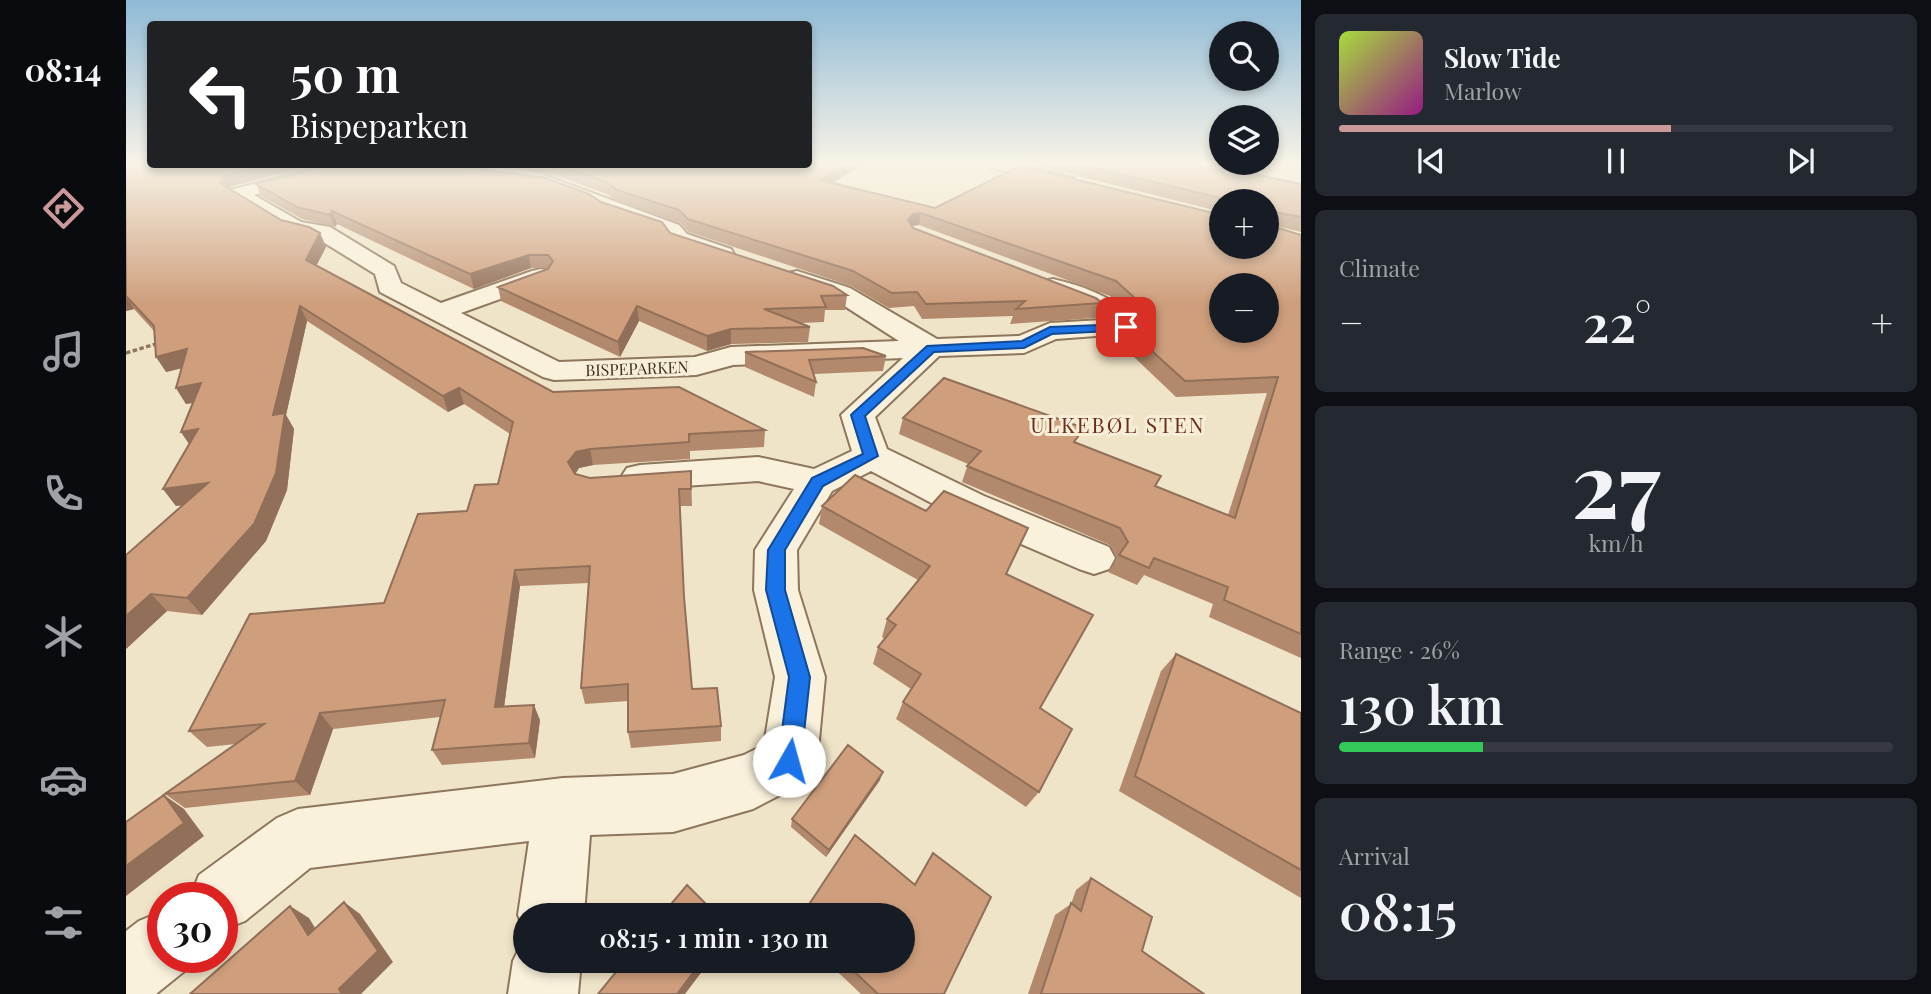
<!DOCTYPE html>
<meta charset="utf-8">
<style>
:root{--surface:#171b24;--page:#242831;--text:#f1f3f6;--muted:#9ea1a6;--line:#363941;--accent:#cc999b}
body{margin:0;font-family:"Playfair Display",serif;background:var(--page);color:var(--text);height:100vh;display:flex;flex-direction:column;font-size:26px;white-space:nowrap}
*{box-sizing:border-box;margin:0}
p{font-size:23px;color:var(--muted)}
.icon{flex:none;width:38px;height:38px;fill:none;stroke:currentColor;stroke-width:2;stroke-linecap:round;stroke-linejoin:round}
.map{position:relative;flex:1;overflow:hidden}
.details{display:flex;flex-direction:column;gap:14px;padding:14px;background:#0d0f14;width:630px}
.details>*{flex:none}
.hud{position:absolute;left:21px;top:21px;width:665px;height:147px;border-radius:7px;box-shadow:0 4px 10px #0003;background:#202124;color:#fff;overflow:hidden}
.fabs{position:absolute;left:1083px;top:21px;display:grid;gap:14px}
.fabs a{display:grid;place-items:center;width:70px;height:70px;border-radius:50%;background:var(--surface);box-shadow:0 4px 10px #0003;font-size:35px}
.speed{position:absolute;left:21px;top:882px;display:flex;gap:14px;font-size:35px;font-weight:700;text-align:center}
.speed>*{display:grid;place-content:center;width:91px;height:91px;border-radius:50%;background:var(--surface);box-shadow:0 4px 10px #0003;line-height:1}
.speed .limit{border:10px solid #d22;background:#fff;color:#111}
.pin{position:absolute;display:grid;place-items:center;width:60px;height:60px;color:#fff;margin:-30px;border-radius:14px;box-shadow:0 4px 10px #0006}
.me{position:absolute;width:77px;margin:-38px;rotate:7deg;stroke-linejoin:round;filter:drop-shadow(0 0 5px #0008)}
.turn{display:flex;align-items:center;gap:24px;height:147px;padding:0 28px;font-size:32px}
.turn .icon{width:91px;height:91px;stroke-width:2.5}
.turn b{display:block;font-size:49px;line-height:60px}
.big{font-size:52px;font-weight:600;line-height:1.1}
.details .card{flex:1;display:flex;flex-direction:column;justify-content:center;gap:10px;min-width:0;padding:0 24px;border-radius:10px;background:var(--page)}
.details .dial{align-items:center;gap:0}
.dial b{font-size:91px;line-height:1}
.song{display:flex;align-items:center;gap:21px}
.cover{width:84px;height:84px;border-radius:10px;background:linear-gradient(135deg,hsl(80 70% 55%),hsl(310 70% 35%))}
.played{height:7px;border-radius:4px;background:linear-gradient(90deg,var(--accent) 60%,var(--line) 60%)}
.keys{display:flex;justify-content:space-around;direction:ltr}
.heat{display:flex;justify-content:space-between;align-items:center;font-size:38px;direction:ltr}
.charge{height:10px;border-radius:5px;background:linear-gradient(90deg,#34c759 26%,var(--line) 0)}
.trip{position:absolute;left:387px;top:903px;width:402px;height:70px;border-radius:35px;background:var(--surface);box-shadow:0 4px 10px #0003;font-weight:600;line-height:70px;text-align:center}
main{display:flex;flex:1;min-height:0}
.dock{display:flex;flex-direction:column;width:126px;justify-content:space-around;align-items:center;background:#090b0e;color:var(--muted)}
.dock .icon{width:49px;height:49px}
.dock .current{color:var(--accent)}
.dock b{font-size:32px;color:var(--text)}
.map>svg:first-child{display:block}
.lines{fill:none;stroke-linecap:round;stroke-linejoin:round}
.minor-casing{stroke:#8d765c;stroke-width:4}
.path{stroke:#8d765c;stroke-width:3.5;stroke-dasharray:4.5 2.5;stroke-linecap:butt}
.minor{fill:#faf1dc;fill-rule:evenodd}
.wall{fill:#b2896c}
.shaded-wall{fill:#916f58}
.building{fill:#cf9f7d;stroke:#916f58;stroke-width:2;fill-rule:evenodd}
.route{fill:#1a73e8;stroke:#114b97;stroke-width:2}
.labels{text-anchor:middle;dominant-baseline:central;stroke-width:6;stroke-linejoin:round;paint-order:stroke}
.far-street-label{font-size:16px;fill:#3d2e20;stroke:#f7eed8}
.neighbourhood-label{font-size:21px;letter-spacing:2px;fill:#6b2e1e;stroke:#f7eed8}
</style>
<main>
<nav class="dock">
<b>08:14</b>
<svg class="icon current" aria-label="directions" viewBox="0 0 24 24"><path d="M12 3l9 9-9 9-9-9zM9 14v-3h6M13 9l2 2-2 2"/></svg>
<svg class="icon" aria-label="music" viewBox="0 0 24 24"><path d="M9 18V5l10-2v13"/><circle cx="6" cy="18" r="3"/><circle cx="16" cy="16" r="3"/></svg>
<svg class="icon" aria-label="phone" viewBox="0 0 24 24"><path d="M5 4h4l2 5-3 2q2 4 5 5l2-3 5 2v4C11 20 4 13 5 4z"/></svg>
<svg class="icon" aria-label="climate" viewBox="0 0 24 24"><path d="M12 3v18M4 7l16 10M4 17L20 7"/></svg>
<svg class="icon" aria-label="car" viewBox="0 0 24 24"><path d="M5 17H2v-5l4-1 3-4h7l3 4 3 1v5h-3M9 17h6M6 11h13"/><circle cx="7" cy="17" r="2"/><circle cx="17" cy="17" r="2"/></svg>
<svg class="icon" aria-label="filters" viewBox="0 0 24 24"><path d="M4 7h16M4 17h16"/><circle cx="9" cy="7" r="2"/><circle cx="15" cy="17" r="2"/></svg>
</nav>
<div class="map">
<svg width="1175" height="994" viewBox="0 0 1175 994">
<rect width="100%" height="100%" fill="#f0e4c8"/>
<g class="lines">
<!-- minor casing -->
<g class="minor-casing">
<path id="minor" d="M 205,164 L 235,164 L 233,168 L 128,195 L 175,222 L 204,227 L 268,266 L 275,283 L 315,303 L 406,271 L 415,269 L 424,271 L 427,276 L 424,281 L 335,313 L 433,362 L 569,357 L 605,347 L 773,341 L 706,298 L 662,283 L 659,278 L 662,273 L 671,271 L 724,288 L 811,339 L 893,336 L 924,323 L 976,320 L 965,310 L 918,291 L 915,286 L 918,281 L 927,279 C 958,286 995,299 1014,327 L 1010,333 L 930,339 L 898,353 L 813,356 L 749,417 L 761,449 L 858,496 L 983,547 L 989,558 L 983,569 L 968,574 L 953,569 L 830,516 L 745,471 L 706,491 L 671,550 L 672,590 L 699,677 L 691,761 L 683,780 L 627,809 L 547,832 L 464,835 L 458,915 L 399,915 L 399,931 L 392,915 L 403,841 L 184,868 L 119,921 L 96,930 L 96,898 L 64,898 L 73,875 L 151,818 L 172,809 L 437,778 L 547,774 L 618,755 L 638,745 L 649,677 L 628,590 L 629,550 L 668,489 L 632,481 L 514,489 L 501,486 L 495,477 L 501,468 L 514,465 L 632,457 L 688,469 L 726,451 L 715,415 L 777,358 L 607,365 L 570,375 L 428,380 L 417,377 L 254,292 L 249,274 L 189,237 L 162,231 L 102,194 L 104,190 Z
M 863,164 L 891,164 L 947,178 L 950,182 L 941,187 L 865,168 Z
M 420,176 L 553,225 L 561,234 L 605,249 L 608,254 L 605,259 L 597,261 L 545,244 L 538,233 L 477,212 L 466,204 L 414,185 L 411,181 Z
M 37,911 L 37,957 L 66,957 L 61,969 L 30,994 L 0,994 L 0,931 L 13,921 Z
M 399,936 L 399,961 L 455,961 L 452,994 L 382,994 L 387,961 Z"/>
</g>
<!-- path -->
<path class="path" d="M 0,353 L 33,343"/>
<!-- minor -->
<use href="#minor" class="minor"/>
</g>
<!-- wall -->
<path class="wall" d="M 0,164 L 193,164 L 103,187 L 103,189 L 155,220 L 194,233 L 200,247 L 190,266 L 427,392 L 639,430 L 638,447 L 564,451 L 564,459 L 467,465 L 453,468 L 449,474 L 464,478 L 565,471 L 566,506 L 554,506 L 558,599 L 566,689 L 595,726 L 595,741 L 505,748 L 502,732 L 502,701 L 459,704 L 455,688 L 463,583 L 394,586 L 378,707 L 414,720 L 409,758 L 316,765 L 306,750 L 314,717 L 207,729 L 184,795 L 59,808 L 39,794 L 110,744 L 81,747 L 63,731 L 258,603 L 341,511 L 372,484 L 384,434 L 338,404 L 322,412 L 181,321 L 160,415 L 168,429 L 161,490 L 140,541 L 76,615 L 41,611 L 0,649 L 57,505 L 50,506 L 37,489 L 63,444 L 55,432 L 67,403 L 60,404 L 50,388 L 55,368 L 40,372 L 28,331 L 8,309 L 0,311 Z
M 353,164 L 737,164 L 706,183 L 809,208 L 1096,247 L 1141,201 L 1096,201 L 1096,212 L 912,166 L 912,164 L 1080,164 L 1175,184 L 1175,232 L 1146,225 L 1175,235 L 1175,658 L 1083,617 L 1087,604 L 1018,575 L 1011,585 L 982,572 L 991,559 L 984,545 L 836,482 L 842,464 L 773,434 L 777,418 L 951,443 L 1029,486 L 1102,515 L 1141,393 L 1050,397 L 987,337 L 994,322 L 1011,321 L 984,296 L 793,225 L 786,226 L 787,228 L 976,303 L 970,318 L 884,324 L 887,316 L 796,319 L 788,306 L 763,308 L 725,286 L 563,232 L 554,223 L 492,202 L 481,194 L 428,175 Z
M 130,184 L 475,202 L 544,233 L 721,295 L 719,310 L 699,310 L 698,322 L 674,323 L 684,327 L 682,342 L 605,344 L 581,351 L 513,321 L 494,357 L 375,301 L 372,287 L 423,268 L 405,268 L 348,289 L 211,224 L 209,227 L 176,219 L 135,196 Z
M 619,352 L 760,356 L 757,371 L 688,374 L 690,382 L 688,397 L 619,367 Z
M 696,506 L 880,574 L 914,708 L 913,792 L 900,807 L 770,719 L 777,702 L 785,689 L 747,664 L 752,647 L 759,639 L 756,637 L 761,619 L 792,580 L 693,524 Z
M 1050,654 L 1175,713 L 1175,898 L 993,791 L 1035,671 Z
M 754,780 L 700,857 L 665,827 L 666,819 Z
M 807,853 L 818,994 L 735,994 L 700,961 L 777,961 L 788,884 Z
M 965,878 L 1016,951 L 1078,994 L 902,994 L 929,915 L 945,904 L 950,890 Z"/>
<!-- shaded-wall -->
<path class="shaded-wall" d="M 144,164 L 193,164 L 103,187 L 99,195 L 94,183 L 98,176 Z
M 720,164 L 737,164 L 693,192 L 694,180 Z
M 206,211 L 211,224 L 209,227 L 204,215 Z
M 795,213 L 793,225 L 785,226 L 782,220 L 787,214 Z
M 194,233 L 200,247 L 186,274 L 180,260 Z
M 403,255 L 405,268 L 348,289 L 344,274 Z
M 0,296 L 8,309 L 0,311 Z
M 174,306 L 181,321 L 160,415 L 168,429 L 161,490 L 140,541 L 76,615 L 61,598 L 147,415 Z
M 511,306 L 513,321 L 494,357 L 492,342 Z
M 605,329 L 605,344 L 581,351 L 581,336 Z
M 61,349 L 70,365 L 40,372 L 30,357 Z
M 75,383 L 85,399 L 60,404 L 50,388 Z
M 333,388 L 338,404 L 322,412 L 317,396 Z
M 72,429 L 66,448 L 55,432 Z
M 464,449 L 467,465 L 453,468 L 446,479 L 442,462 L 450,452 Z
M 82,483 L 94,500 L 50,506 L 37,489 Z
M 389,570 L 394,586 L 376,723 L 369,707 Z
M 25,594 L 41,611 L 0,649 L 0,616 Z
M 408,705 L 414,720 L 409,758 L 403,743 Z
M 194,713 L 207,729 L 184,795 L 169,781 Z
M 757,772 L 754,780 L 700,857 L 703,850 Z
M 38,795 L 58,809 L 78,836 L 0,896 L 0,866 Z
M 218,902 L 234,914 L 267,962 L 235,994 L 216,994 L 213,989 Z
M 164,906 L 183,918 L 200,946 L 182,935 Z
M 576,961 L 584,961 L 559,994 L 551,994 Z"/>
<!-- building -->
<path class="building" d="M 0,164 L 144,164 L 98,176 L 94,183 L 155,220 L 183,227 L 194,233 L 180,260 L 427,392 L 553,387 L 639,430 L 563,434 L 563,442 L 464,449 L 450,452 L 442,462 L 449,474 L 464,478 L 565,471 L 565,489 L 553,489 L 558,597 L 566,689 L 591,688 L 595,726 L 502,732 L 502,684 L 455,688 L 464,566 L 389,570 L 369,707 L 408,705 L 403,743 L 306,750 L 319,700 L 194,713 L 169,781 L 39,794 L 138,724 L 63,731 L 124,614 L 258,603 L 292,514 L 341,511 L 349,485 L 372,484 L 387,422 L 333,388 L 317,396 L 174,306 L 147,415 L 159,413 L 150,473 L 128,524 L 61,598 L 25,594 L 0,616 L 0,555 L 82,483 L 37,489 L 72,429 L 55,432 L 75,383 L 50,388 L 61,349 L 30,357 L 28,326 L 0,296 Z
M 209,164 L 313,164 L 420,178 L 463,194 L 475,202 L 536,222 L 544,233 L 707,286 L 721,295 L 695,296 L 700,307 L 638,309 L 684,327 L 605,329 L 581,336 L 511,306 L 492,342 L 372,287 L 422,269 L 427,261 L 422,255 L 403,255 L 344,274 L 206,211 L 204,215 L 171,207 L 130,184 Z
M 429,164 L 720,164 L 694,180 L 809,208 L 894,166 L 1096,215 L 1096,247 L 1141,247 L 1141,201 L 1103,201 L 1103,200 L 952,164 L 1080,164 L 1175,184 L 1175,217 L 1149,212 L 1146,214 L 1146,226 L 1175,235 L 1175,634 L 1098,600 L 1102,587 L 1028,558 L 1023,568 L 993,555 L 1002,542 L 994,528 L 841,466 L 855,451 L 777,418 L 818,378 L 958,428 L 948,442 L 1035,476 L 1029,486 L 1109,518 L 1152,377 L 1059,381 L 994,322 L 1018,321 L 1024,312 L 990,281 L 795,213 L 787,214 L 782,220 L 787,228 L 970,298 L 976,303 L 890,309 L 899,301 L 800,304 L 791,292 L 766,293 L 727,271 L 562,219 L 553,210 L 491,190 L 480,182 ZM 1096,285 L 1141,285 L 1141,331 L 1096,331 Z
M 737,348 L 760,356 L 683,360 L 690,382 L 619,352 Z
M 729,475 L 800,511 L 818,491 L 902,528 L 880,574 L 967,615 L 914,708 L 946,729 L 913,792 L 777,702 L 795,674 L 752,647 L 770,625 L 761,619 L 804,566 L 696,506 Z
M 1050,654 L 1175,713 L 1175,870 L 1009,776 Z
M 722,745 L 757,772 L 703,850 L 666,819 Z
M 38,795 L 58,823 L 0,866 L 0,822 Z
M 729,835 L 789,885 L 807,853 L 865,897 L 818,994 L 752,994 L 717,961 L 777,961 L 777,915 L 676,915 Z
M 965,878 L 1026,917 L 1016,951 L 1078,994 L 915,994 L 945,903 L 955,911 Z
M 561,885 L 591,915 L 536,915 Z
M 218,902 L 252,951 L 213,989 L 216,994 L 64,994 L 164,906 L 182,935 Z
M 499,961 L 576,961 L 551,994 L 472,994 Z"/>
<!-- sky -->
<linearGradient id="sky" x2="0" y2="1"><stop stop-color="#8fbad6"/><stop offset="0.54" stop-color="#f8f3e6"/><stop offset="1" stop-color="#f8f3e6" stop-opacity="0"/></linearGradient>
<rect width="1175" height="303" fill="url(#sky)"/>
<!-- route -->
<path class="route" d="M 1000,324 L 1005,327 L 1004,330 L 926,334 L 898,348 L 808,352 L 739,416 L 752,456 L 697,486 L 659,550 L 659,590 L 684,677 L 675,761 L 672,769 L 663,772 L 655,769 L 652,761 L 663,677 L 640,590 L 642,550 L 686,478 L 737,454 L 725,415 L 727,413 L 801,346 L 896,341 L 924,327 Z"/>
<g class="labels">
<!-- far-street labels -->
<g class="far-street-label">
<text transform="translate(511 368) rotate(-2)">BISPEPARKEN</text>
</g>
<!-- neighbourhood labels -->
<g class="neighbourhood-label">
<text x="992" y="424">ULKEBØL STEN</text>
</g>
</g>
</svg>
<div class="fabs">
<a><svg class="icon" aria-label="search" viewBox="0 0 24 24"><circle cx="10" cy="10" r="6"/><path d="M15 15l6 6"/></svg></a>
<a><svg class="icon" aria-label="layers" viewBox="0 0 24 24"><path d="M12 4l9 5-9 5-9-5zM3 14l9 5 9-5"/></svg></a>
<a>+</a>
<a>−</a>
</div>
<div class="speed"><div class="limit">30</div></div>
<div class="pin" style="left:1000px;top:327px;background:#d93025"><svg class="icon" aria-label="arrive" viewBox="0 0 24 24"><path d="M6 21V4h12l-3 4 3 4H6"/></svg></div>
<svg class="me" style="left:663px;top:761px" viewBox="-20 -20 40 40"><circle r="19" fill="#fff"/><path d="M0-13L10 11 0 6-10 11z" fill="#1a73e8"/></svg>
<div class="trip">08:15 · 1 min · 130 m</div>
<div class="hud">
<div class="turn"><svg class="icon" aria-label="left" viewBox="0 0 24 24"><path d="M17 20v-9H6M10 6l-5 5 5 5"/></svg><div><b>50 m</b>Bispeparken</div></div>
</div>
</div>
<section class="details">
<div class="card">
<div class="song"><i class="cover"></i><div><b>Slow Tide</b><p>Marlow</p></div></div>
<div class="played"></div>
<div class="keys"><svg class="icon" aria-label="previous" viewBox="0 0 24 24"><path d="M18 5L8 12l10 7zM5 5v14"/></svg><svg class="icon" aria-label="pause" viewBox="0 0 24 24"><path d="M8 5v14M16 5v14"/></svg><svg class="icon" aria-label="next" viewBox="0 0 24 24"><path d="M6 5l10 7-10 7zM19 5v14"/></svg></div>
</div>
<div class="card"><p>Climate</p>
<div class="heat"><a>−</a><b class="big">22°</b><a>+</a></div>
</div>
<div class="card dial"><b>27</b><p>km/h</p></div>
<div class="card"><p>Range · 26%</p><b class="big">130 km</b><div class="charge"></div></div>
<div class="card"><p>Arrival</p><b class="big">08:15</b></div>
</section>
</main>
